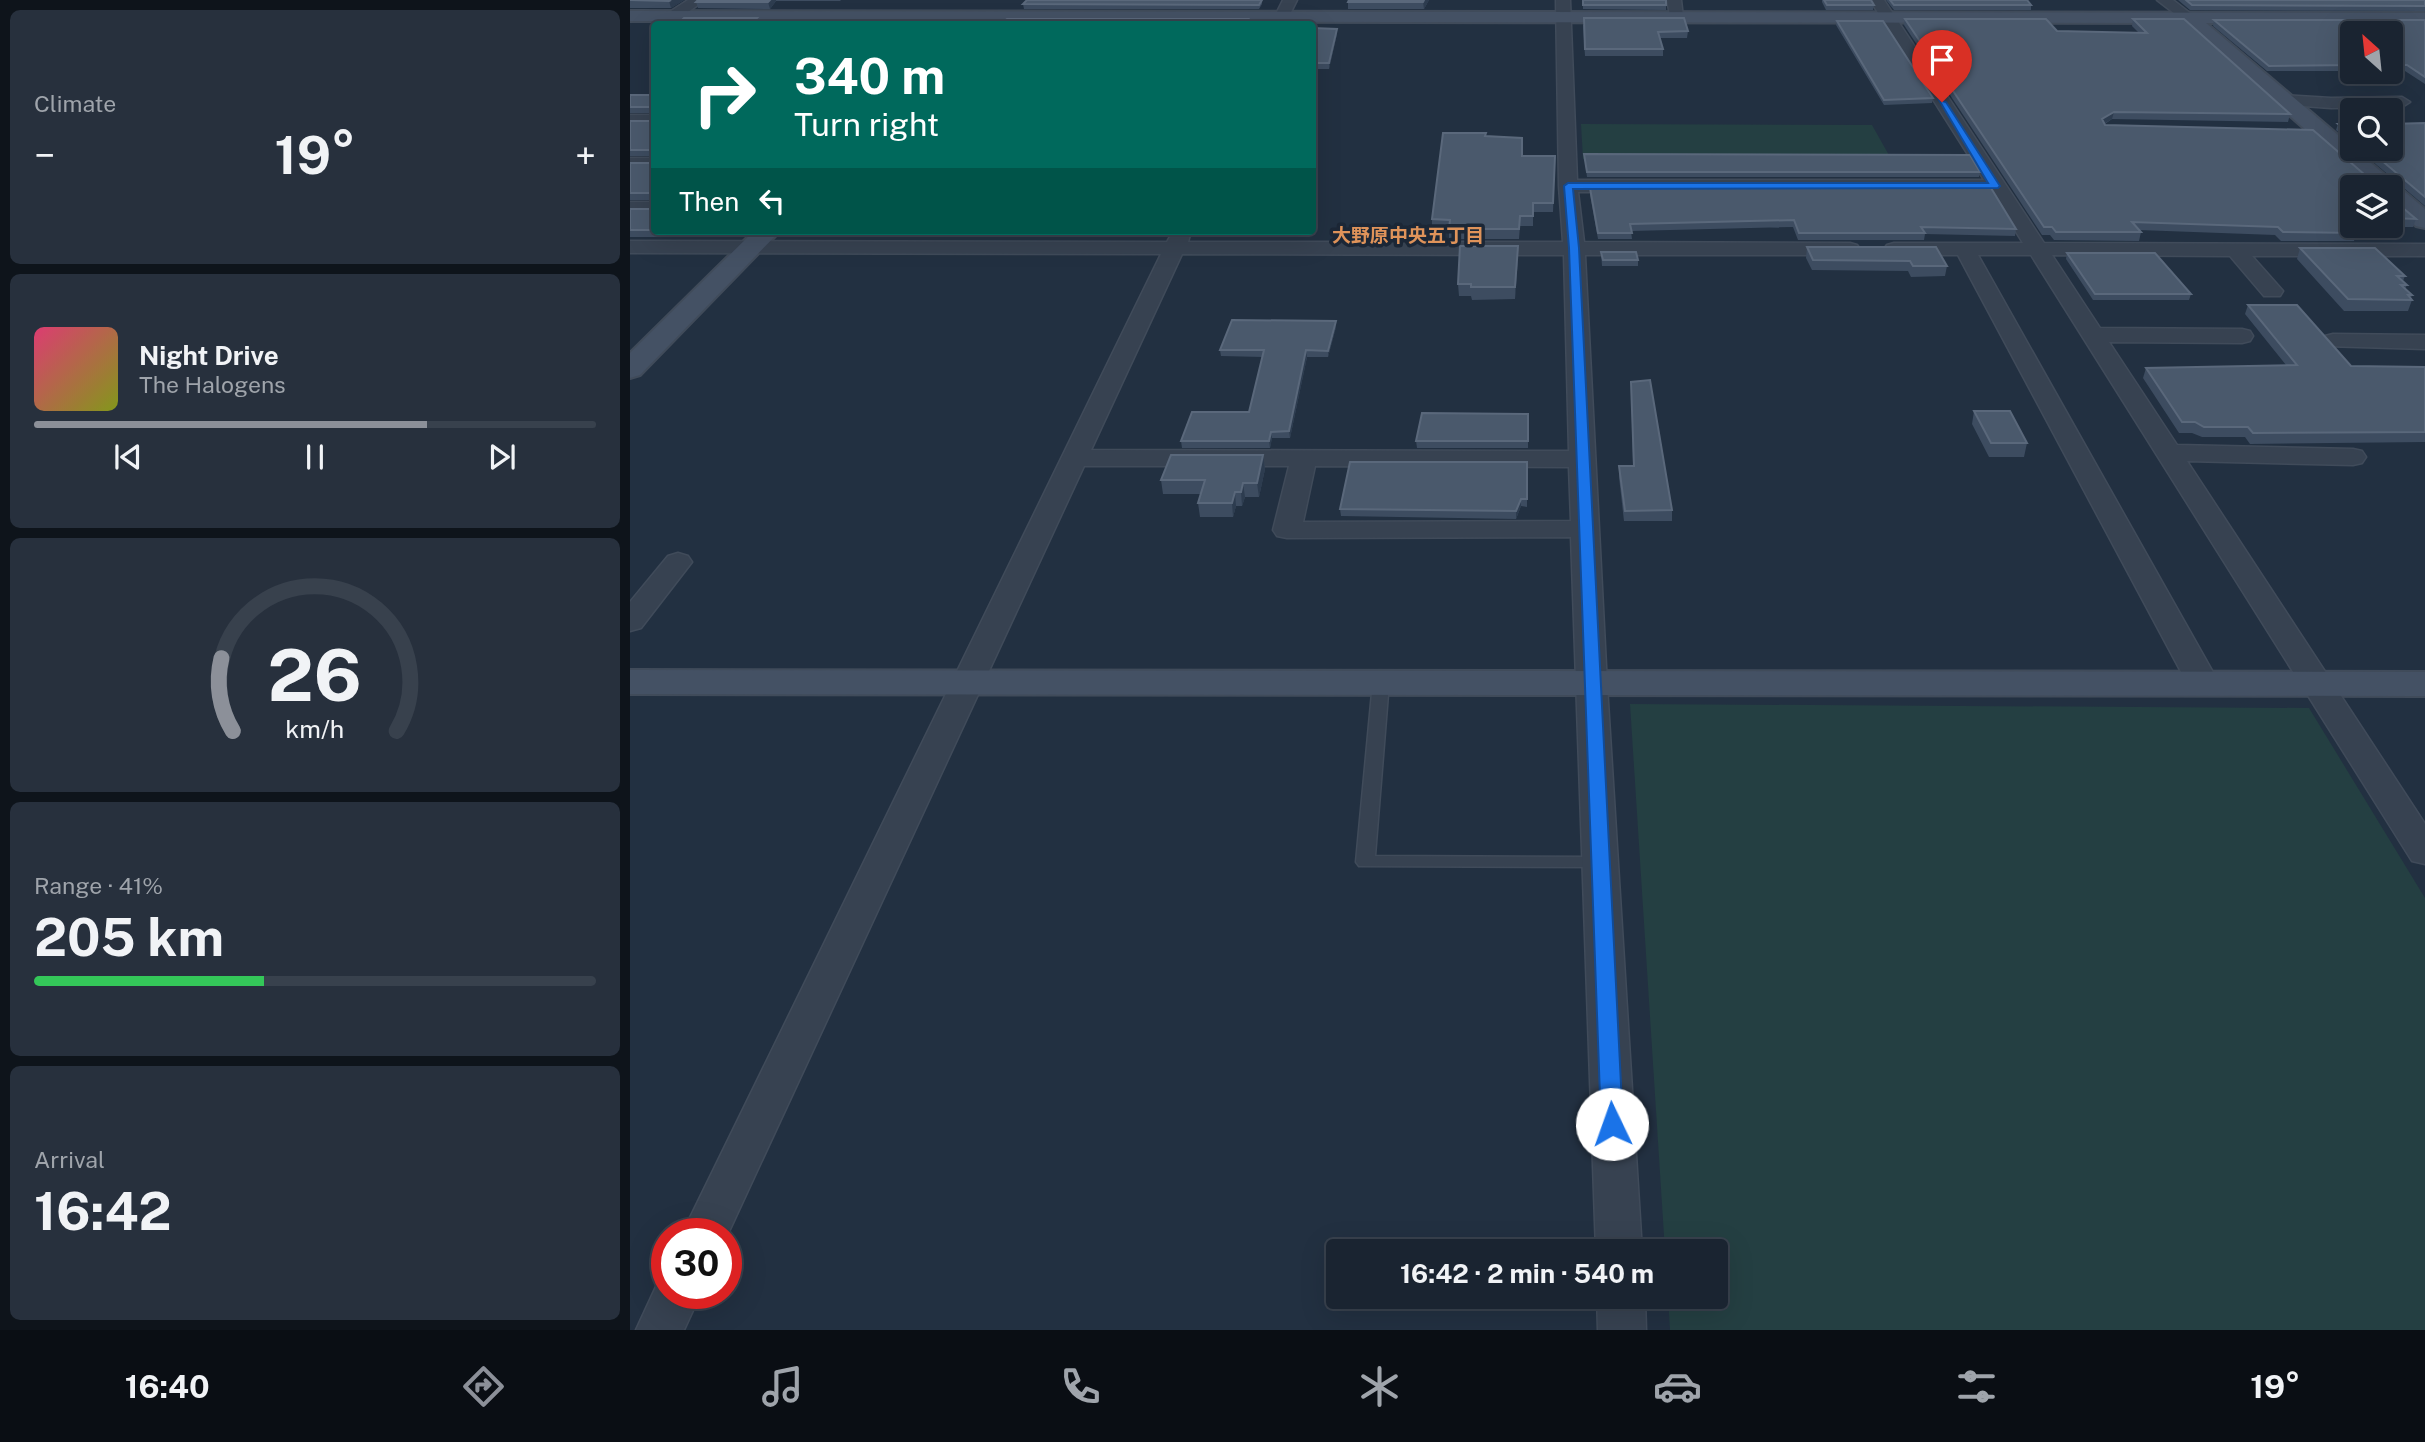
<!DOCTYPE html>
<meta charset="utf-8">
<style>
:root{--surface:#1a2431;--page:#27303d;--text:#f1f3f6;--muted:#9fa4ab;--line:#38414d;--accent:#8c9099}
body{margin:0;font-family:"Public Sans","Noto Sans JP",sans-serif;background:var(--page);color:var(--text);height:100vh;display:flex;flex-direction:column;font-size:26px;white-space:nowrap}
*{box-sizing:border-box;margin:0}
p{font-size:23px;color:var(--muted)}
.icon{flex:none;width:38px;height:38px;fill:none;stroke:currentColor;stroke-width:2;stroke-linecap:round;stroke-linejoin:round}
.map{position:relative;flex:1;overflow:hidden}
.drawer{display:flex;flex-direction:column;gap:10px;padding:10px;background:#0e141b;width:630px}
.drawer>*{flex:none}
.top-card{position:absolute;left:21px;top:21px;width:665px;height:214px;border-radius:7px;box-shadow:0 7px 28px #0002,0 0 0 2px var(--line);background:#00695c;color:#fff;overflow:hidden}
.needle{width:46px;rotate:333deg}
.controls{position:absolute;left:1710px;top:21px;display:grid;gap:14px}
.controls a{display:grid;place-items:center;width:63px;height:63px;border-radius:7px;background:var(--surface);box-shadow:0 7px 28px #0002,0 0 0 2px var(--line);font-size:35px}
.speed{position:absolute;left:21px;top:1218px;display:flex;gap:14px;font-size:35px;font-weight:700;text-align:center}
.speed>*{display:grid;place-content:center;width:91px;height:91px;border-radius:50%;background:var(--surface);box-shadow:0 7px 28px #0002,0 0 0 2px var(--line);line-height:1}
.speed .limit{border:10px solid #d22;background:#fff;color:#111}
.pin{position:absolute;display:grid;place-items:center;width:60px;height:60px;color:#fff;margin:-72px -30px;border-radius:50% 50% 50% 0;rotate:-45deg;box-shadow:0 0 7px #0007}
.pin .icon{rotate:45deg}
.me{position:absolute;width:77px;margin:-38px;rotate:357deg;stroke-linejoin:round;filter:drop-shadow(0 0 5px #0008)}
.turn{display:flex;align-items:center;gap:24px;height:147px;padding:0 28px;font-size:32px}
.turn .icon{width:91px;height:91px;stroke-width:2.5}
.turn b{display:block;font-size:49px;line-height:60px}
.then{display:flex;align-items:center;height:66px;padding:0 28px;background:#0003;gap:14px;font-size:26px}
.big{font-size:52px;font-weight:700;line-height:1.1}
.drawer .tile{flex:1;display:flex;flex-direction:column;justify-content:center;gap:10px;min-width:0;padding:0 24px;border-radius:10px;background:var(--page)}
.drawer .dial{align-items:center;gap:0}
.dial svg{height:182px;overflow:visible;fill:none;stroke:var(--line);stroke-width:7;stroke-linecap:round;text-anchor:middle}
.dial text{fill:var(--text);stroke:none}
.song{display:flex;align-items:center;gap:21px}
.cover{width:84px;height:84px;border-radius:10px;background:linear-gradient(135deg,hsl(340 70% 55%),hsl(70 70% 35%))}
.played{height:7px;border-radius:4px;background:linear-gradient(90deg,var(--accent) 70%,var(--line) 70%)}
.keys{display:flex;justify-content:space-around;direction:ltr}
.heat{display:flex;justify-content:space-between;align-items:center;font-size:38px;direction:ltr}
.charge{height:10px;border-radius:5px;background:linear-gradient(90deg,#34c759 41%,var(--line) 0)}
.trip{position:absolute;left:696px;top:1239px;width:402px;height:70px;border-radius:7px;background:var(--surface);box-shadow:0 7px 28px #0002,0 0 0 2px var(--line);font-weight:700;line-height:70px;text-align:center}
.menu{display:flex;height:112px;justify-content:space-around;align-items:center;background:#0a0e14;color:var(--muted)}
.menu .icon{width:49px;height:49px}
.menu .selected{color:var(--accent)}
.menu b{font-size:32px;color:var(--text)}
main{display:flex;flex:1;min-height:0}
.map>svg:first-child{display:block}
.green{fill:#243f42}
.lines{fill:none;stroke-linecap:round;stroke-linejoin:round}
.lane-casing{stroke:#404b5a;stroke-width:3}
.street-casing{stroke:#404b5a;stroke-width:3}
.secondary-casing{stroke:#404b5a;stroke-width:4}
.lane{fill:#374251;fill-rule:evenodd}
.street{fill:#374251;fill-rule:evenodd}
.secondary{fill:#445164;fill-rule:evenodd}
.wall{fill:#3d4c60}
.shaded-wall{fill:#2d3c4f}
.building{fill:#4a596c;stroke:#5a687b;stroke-width:2}
.route{fill:#1a73e8;stroke:#114b97;stroke-width:2}
.labels{text-anchor:middle;dominant-baseline:central;stroke-width:7;stroke-linejoin:round;paint-order:stroke}
.far-neighbourhood-label{font-size:19px;font-weight:bold;fill:#df935a;stroke:#1c2736}
</style>
<main>
<section class="drawer">
<div class="tile"><p>Climate</p>
<div class="heat"><a>−</a><b class="big">19°</b><a>+</a></div>
</div>
<div class="tile">
<div class="song"><i class="cover"></i><div><b>Night Drive</b><p>The Halogens</p></div></div>
<div class="played"></div>
<div class="keys"><svg class="icon" aria-label="previous" viewBox="0 0 24 24"><path d="M18 5L8 12l10 7zM5 5v14"/></svg><svg class="icon" aria-label="pause" viewBox="0 0 24 24"><path d="M8 5v14M16 5v14"/></svg><svg class="icon" aria-label="next" viewBox="0 0 24 24"><path d="M6 5l10 7-10 7zM19 5v14"/></svg></div>
</div>
<div class="tile dial"><svg viewBox="0 0 100 80">
<path d="M14 69A42 42 0 1 1 86 69"/>
<path d="M14 69A42 42 0 0 1 9 37" stroke="#8c9099"/>
<text x="50" y="56" font-size="32" font-weight="700">26</text>
<text x="50" y="72" font-size="11">km/h</text>
</svg></div>
<div class="tile"><p>Range · 41%</p><b class="big">205 km</b><div class="charge"></div></div>
<div class="tile"><p>Arrival</p><b class="big">16:42</b></div>
</section>
<div class="map">
<svg width="1795" height="1330" viewBox="0 0 1795 1330">
<rect width="100%" height="100%" fill="#223041"/>
<!-- green -->
<path class="green" d="M 951,124 L 1242,125 L 1260,157 L 953,159 Z
M 1000,704 L 1679,708 L 1795,898 L 1795,1330 L 1040,1330 L 1038,1297 L 1087,1297 L 1087,1251 L 1035,1251 Z"/>
<g class="lines">
<!-- lane casing -->
<g class="lane-casing">
<path id="lane" d="M 751,677 L 759,682 L 745,856 L 970,857 L 976,859 L 979,863 L 976,867 L 729,866 L 726,862 L 743,682 Z"/>
</g>
<!-- street casing -->
<g class="street-casing">
<path id="street" d="M 58,0 L 75,0 L 48,19 L 38,19 L 36,16 L 38,13 Z
M 653,0 L 667,0 L 655,24 L 641,24 Z
M 926,0 L 940,0 L 947,180 L 1354,180 L 1240,0 L 1254,0 L 1414,243 L 1795,244 L 1795,256 L 1622,256 L 1653,291 L 1650,296 L 1634,296 L 1600,256 L 1422,255 L 1470,328 L 1612,329 L 1620,331 L 1623,336 L 1620,341 L 1612,343 L 1479,342 L 1547,445 L 1723,449 L 1732,451 L 1736,457 L 1732,463 L 1723,465 L 1557,461 L 1795,824 L 1795,864 L 1782,861 L 1401,255 L 1348,255 L 1589,683 L 1584,690 L 1573,693 L 1562,690 L 1557,683 L 1328,255 L 1264,255 L 1257,253 L 1254,249 L 1257,245 L 1264,243 L 1393,243 L 1361,192 L 948,192 L 954,242 L 1220,243 L 1227,245 L 1230,249 L 1227,253 L 1220,255 L 955,255 L 977,685 L 1012,1251 L 966,1251 L 941,537 L 657,538 L 647,536 L 643,530 L 659,466 L 454,466 L 96,1238 L 96,1234 L 52,1234 L 531,254 L 0,253 L 0,241 L 537,242 L 543,231 L 561,231 L 558,242 L 933,242 L 929,186 ZM 552,254 L 934,255 L 939,451 L 461,450 ZM 685,466 L 939,467 L 941,521 L 673,522 Z
M 1037,0 L 1051,0 L 1053,17 L 1051,20 L 1041,20 Z
M 1527,0 L 1543,0 L 1565,17 L 1558,21 L 1553,20 Z
M 1652,95 L 1701,98 L 1772,97 L 1780,102 L 1772,107 L 1701,108 L 1646,104 L 1644,100 Z
M 0,115 L 24,115 L 24,125 L 0,125 Z
M 0,158 L 24,158 L 24,168 L 0,168 Z
M 0,202 L 24,202 L 24,214 L 0,214 Z
M 1703,334 L 1795,335 L 1795,349 L 1695,346 L 1692,341 L 1695,336 Z
M 48,553 L 58,556 L 62,562 L 11,628 L 0,631 L 0,602 L 38,556 Z
M 37,1275 L 37,1293 L 71,1293 L 54,1330 L 6,1330 L 30,1278 Z
M 967,1297 L 1015,1297 L 1016,1330 L 968,1330 Z"/>
</g>
<!-- secondary casing -->
<g class="secondary-casing">
<path id="secondary" d="M 0,11 L 1795,13 L 1795,23 L 1576,23 L 1795,209 L 1795,228 L 1786,226 L 1760,204 L 1760,187 L 1741,187 L 1554,23 L 0,21 Z
M 124,231 L 150,231 L 10,375 L 0,378 L 0,353 Z
M 0,670 L 1795,672 L 1795,696 L 0,694 Z"/>
</g>
<!-- lane -->
<use href="#lane" class="lane"/>
<!-- street -->
<use href="#street" class="street"/>
<!-- secondary -->
<use href="#secondary" class="secondary"/>
</g>
<!-- wall -->
<path class="wall" d="M 0,0 L 54,0 L 41,8 L 0,8 Z
M 68,0 L 211,0 L 210,1 L 146,1 L 140,9 L 68,8 L 66,2 Z
M 632,0 L 632,4 L 629,9 L 394,9 L 393,4 Z
M 719,0 L 799,0 L 794,9 L 718,9 L 718,2 Z
M 953,0 L 1036,5 L 1036,10 L 953,9 Z
M 1192,0 L 1241,0 L 1244,5 L 1243,10 L 1196,10 L 1192,2 Z
M 1256,0 L 1397,0 L 1401,5 L 1401,10 L 1264,10 Z
M 1548,0 L 1795,0 L 1795,11 L 1560,10 Z
M 127,18 L 127,24 L 53,24 L 52,20 Z
M 1275,19 L 1427,31 L 1509,33 L 1502,26 L 1503,19 L 1660,114 L 1658,122 L 1482,119 L 1475,124 L 1475,125 L 1722,226 L 1760,226 L 1760,191 L 1761,198 L 1786,219 L 1783,227 L 1737,227 L 1735,231 L 1729,231 L 1728,236 L 1725,236 L 1724,241 L 1651,241 L 1645,235 L 1509,230 L 1511,232 L 1509,241 L 1424,240 L 1420,235 L 1412,235 L 1274,25 Z
M 1584,20 L 1795,20 L 1795,84 L 1775,71 L 1760,71 L 1760,33 L 1722,33 L 1722,71 L 1637,71 L 1583,26 Z
M 1207,21 L 1303,98 L 1302,103 L 1254,105 L 1206,25 Z
M 953,25 L 1058,31 L 1057,38 L 1030,38 L 1033,49 L 1033,56 L 955,56 Z
M 682,28 L 707,34 L 699,69 L 682,69 Z
M 0,95 L 24,95 L 24,231 L 36,231 L 28,237 L 0,237 L 0,209 L 24,209 L 24,200 L 0,200 L 0,163 L 24,163 L 24,156 L 0,156 L 0,121 L 24,121 L 24,113 L 0,113 Z
M 1795,123 L 1795,206 L 1728,149 L 1760,149 Z
M 1708,124 L 1722,124 L 1722,144 L 1706,130 Z
M 856,136 L 892,156 L 925,156 L 923,212 L 903,212 L 903,226 L 890,226 L 889,239 L 819,239 L 819,229 L 802,229 L 802,219 Z
M 954,154 L 1350,172 L 1349,177 L 957,177 Z
M 960,188 L 1386,229 L 1385,236 L 1295,234 L 1294,240 L 1168,240 L 1163,227 L 1001,231 L 1002,239 L 968,239 L 960,195 Z
M 1177,247 L 1317,266 L 1315,276 L 1281,277 L 1278,271 L 1182,270 L 1176,258 Z
M 1670,248 L 1775,276 L 1773,281 L 1777,285 L 1775,289 L 1782,295 L 1781,298 L 1782,300 L 1778,311 L 1714,311 L 1667,259 Z
M 971,252 L 1008,260 L 1008,266 L 972,266 Z
M 1437,253 L 1561,294 L 1559,300 L 1463,300 L 1436,259 Z
M 888,258 L 885,299 L 842,300 L 841,296 L 829,296 L 828,284 Z
M 1618,305 L 1721,366 L 1795,367 L 1795,442 L 1620,444 L 1615,437 L 1572,437 L 1562,433 L 1549,433 L 1513,378 L 1516,368 L 1656,365 L 1615,314 Z
M 706,321 L 706,327 L 698,357 L 677,357 L 660,438 L 642,438 L 640,448 L 552,448 L 551,441 L 619,412 L 633,357 L 591,356 L 590,350 Z
M 1001,382 L 1042,510 L 1042,521 L 994,521 L 989,477 L 989,466 L 1003,466 Z
M 1344,411 L 1397,443 L 1394,457 L 1359,457 L 1342,424 Z
M 898,414 L 898,448 L 787,448 L 786,441 Z
M 633,455 L 635,469 L 629,497 L 615,497 L 612,506 L 606,506 L 603,517 L 570,517 L 568,503 L 571,494 L 533,494 L 531,480 Z
M 897,462 L 897,507 L 891,506 L 886,519 L 711,516 L 710,509 Z"/>
<!-- shaded-wall -->
<path class="shaded-wall" d="M 41,0 L 54,0 L 41,8 L 39,1 Z
M 140,0 L 146,0 L 146,1 L 140,9 L 138,2 Z
M 794,0 L 799,0 L 794,9 L 793,2 Z
M 127,18 L 127,24 L 121,24 Z
M 707,29 L 707,34 L 699,69 L 699,63 Z
M 1484,112 L 1482,119 L 1470,126 L 1472,119 Z
M 26,231 L 36,231 L 28,237 Z
M 888,246 L 888,258 L 885,299 L 885,287 Z
M 706,321 L 706,327 L 698,357 L 698,351 Z
M 676,350 L 677,357 L 660,438 L 659,431 Z
M 641,432 L 642,438 L 640,448 L 639,441 Z
M 633,455 L 635,469 L 629,497 L 627,483 Z
M 613,483 L 615,497 L 612,506 L 611,492 Z
M 605,492 L 606,506 L 603,517 L 602,503 Z
M 891,499 L 891,506 L 886,519 L 886,511 Z"/>
<!-- building -->
<path class="building" d="M 0,0 L 41,0 L 39,1 Z
M 68,0 L 140,0 L 138,2 L 66,2 Z
M 397,0 L 632,0 L 629,5 L 393,4 Z
M 719,0 L 794,0 L 793,2 L 718,2 Z
M 953,0 L 1036,0 L 1036,5 L 953,5 Z
M 1194,0 L 1241,0 L 1244,5 L 1197,5 Z
M 1260,0 L 1397,0 L 1401,5 L 1264,5 Z
M 1556,0 L 1795,0 L 1795,6 L 1562,5 Z
M 54,18 L 127,18 L 121,24 L 64,24 L 70,20 L 52,20 Z
M 954,18 L 1054,18 L 1058,31 L 1028,32 L 1033,49 L 955,49 Z
M 377,19 L 618,19 L 614,24 L 370,24 Z
M 1275,19 L 1416,19 L 1427,31 L 1517,33 L 1503,19 L 1554,19 L 1660,114 L 1484,112 L 1472,119 L 1475,125 L 1683,130 L 1742,181 L 1760,182 L 1760,187 L 1722,187 L 1722,226 L 1728,226 L 1730,228 L 1721,228 L 1726,233 L 1653,232 L 1648,227 L 1502,222 L 1511,232 L 1426,232 L 1422,227 L 1414,227 Z
M 1584,20 L 1795,20 L 1795,77 L 1777,65 L 1760,65 L 1760,33 L 1722,33 L 1722,65 L 1639,66 Z
M 1207,21 L 1253,21 L 1303,98 L 1254,100 Z
M 682,28 L 707,29 L 699,63 L 682,63 Z
M 0,95 L 24,95 L 24,230 L 0,230 L 0,209 L 24,209 L 24,193 L 0,193 L 0,163 L 24,163 L 24,150 L 0,150 L 0,121 L 24,121 L 24,107 L 0,107 Z
M 1795,123 L 1795,197 L 1738,149 L 1760,149 L 1760,124 Z
M 1708,124 L 1722,124 L 1722,136 Z
M 813,133 L 856,133 L 855,136 L 892,138 L 892,156 L 925,156 L 923,203 L 903,203 L 903,216 L 890,216 L 889,229 L 819,229 L 820,220 L 802,219 Z
M 954,154 L 1340,155 L 1350,172 L 957,172 Z
M 960,188 L 1361,188 L 1386,229 L 1291,227 L 1295,233 L 1169,233 L 1164,220 L 1000,224 L 1002,233 L 968,233 Z
M 1760,191 L 1761,198 L 1786,219 L 1760,218 Z
M 830,246 L 888,246 L 885,287 L 841,287 L 841,284 L 828,284 Z
M 1177,247 L 1306,247 L 1317,266 L 1283,266 L 1280,261 L 1183,260 Z
M 1670,248 L 1745,248 L 1775,276 L 1767,276 L 1777,285 L 1771,285 L 1782,295 L 1778,295 L 1782,300 L 1718,299 Z
M 971,252 L 1006,252 L 1008,260 L 973,260 Z
M 1437,253 L 1525,253 L 1561,294 L 1465,294 Z
M 1618,305 L 1667,305 L 1721,366 L 1795,367 L 1795,432 L 1623,433 L 1618,427 L 1574,427 L 1565,422 L 1552,422 L 1516,368 L 1667,365 Z
M 602,320 L 706,321 L 698,351 L 676,350 L 659,431 L 641,432 L 639,441 L 551,441 L 562,412 L 619,412 L 634,350 L 590,350 Z
M 1020,380 L 1042,510 L 995,511 L 989,466 L 1004,466 L 1001,382 Z
M 1344,411 L 1380,411 L 1397,443 L 1361,443 Z
M 792,413 L 898,414 L 898,441 L 786,441 Z
M 541,455 L 633,455 L 627,483 L 613,483 L 611,492 L 605,492 L 602,503 L 568,503 L 575,480 L 531,480 Z
M 720,462 L 897,462 L 897,499 L 891,499 L 886,511 L 710,509 Z"/>
<!-- route -->
<path class="route" d="M 1309,100 L 1316,102 L 1370,186 L 1368,188 L 943,189 L 949,248 L 993,1124 L 990,1131 L 982,1133 L 975,1131 L 971,1124 L 939,248 L 934,186 L 938,183 L 1358,183 Z"/>
<g class="labels">
<!-- far-neighbourhood labels -->
<g class="far-neighbourhood-label">
<text x="778" y="235">大野原中央五丁目</text>
</g>
</g>
</svg>
<div class="controls">
<a><svg class="needle" viewBox="-14 -14 28 28"><path d="M0-13l5 13h-10z" fill="#e53935"/><path d="M0 13l5-13h-10z" fill="#9fa4ab"/></svg></a>
<a><svg class="icon" aria-label="search" viewBox="0 0 24 24"><circle cx="10" cy="10" r="6"/><path d="M15 15l6 6"/></svg></a>
<a><svg class="icon" aria-label="layers" viewBox="0 0 24 24"><path d="M12 4l9 5-9 5-9-5zM3 14l9 5 9-5"/></svg></a>
</div>
<div class="speed"><div class="limit">30</div></div>
<div class="pin" style="left:1312px;top:102px;background:#d93025"><svg class="icon" aria-label="arrive" viewBox="0 0 24 24"><path d="M6 21V4h12l-3 4 3 4H6"/></svg></div>
<svg class="me" style="left:982px;top:1124px" viewBox="-20 -20 40 40"><circle r="19" fill="#fff"/><path d="M0-13L10 11 0 6-10 11z" fill="#1a73e8"/></svg>
<div class="trip">16:42 · 2 min · 540 m</div>
<div class="top-card">
<div class="turn"><svg class="icon" aria-label="right" viewBox="0 0 24 24"><path d="M7 20v-9h11M14 6l5 5-5 5"/></svg><div><b>340 m</b>Turn right</div></div>
<div class="then">Then<svg class="icon" aria-label="left" viewBox="0 0 24 24"><path d="M17 20v-9H6M10 6l-5 5 5 5"/></svg></div>
</div>
</div>
</main>
<nav class="menu">
<b>16:40</b>
<svg class="icon selected" aria-label="directions" viewBox="0 0 24 24"><path d="M12 3l9 9-9 9-9-9zM9 14v-3h6M13 9l2 2-2 2"/></svg>
<svg class="icon" aria-label="music" viewBox="0 0 24 24"><path d="M9 18V5l10-2v13"/><circle cx="6" cy="18" r="3"/><circle cx="16" cy="16" r="3"/></svg>
<svg class="icon" aria-label="phone" viewBox="0 0 24 24"><path d="M5 4h4l2 5-3 2q2 4 5 5l2-3 5 2v4C11 20 4 13 5 4z"/></svg>
<svg class="icon" aria-label="climate" viewBox="0 0 24 24"><path d="M12 3v18M4 7l16 10M4 17L20 7"/></svg>
<svg class="icon" aria-label="car" viewBox="0 0 24 24"><path d="M5 17H2v-5l4-1 3-4h7l3 4 3 1v5h-3M9 17h6M6 11h13"/><circle cx="7" cy="17" r="2"/><circle cx="17" cy="17" r="2"/></svg>
<svg class="icon" aria-label="filters" viewBox="0 0 24 24"><path d="M4 7h16M4 17h16"/><circle cx="9" cy="7" r="2"/><circle cx="15" cy="17" r="2"/></svg>
<b>19°</b>
</nav>
